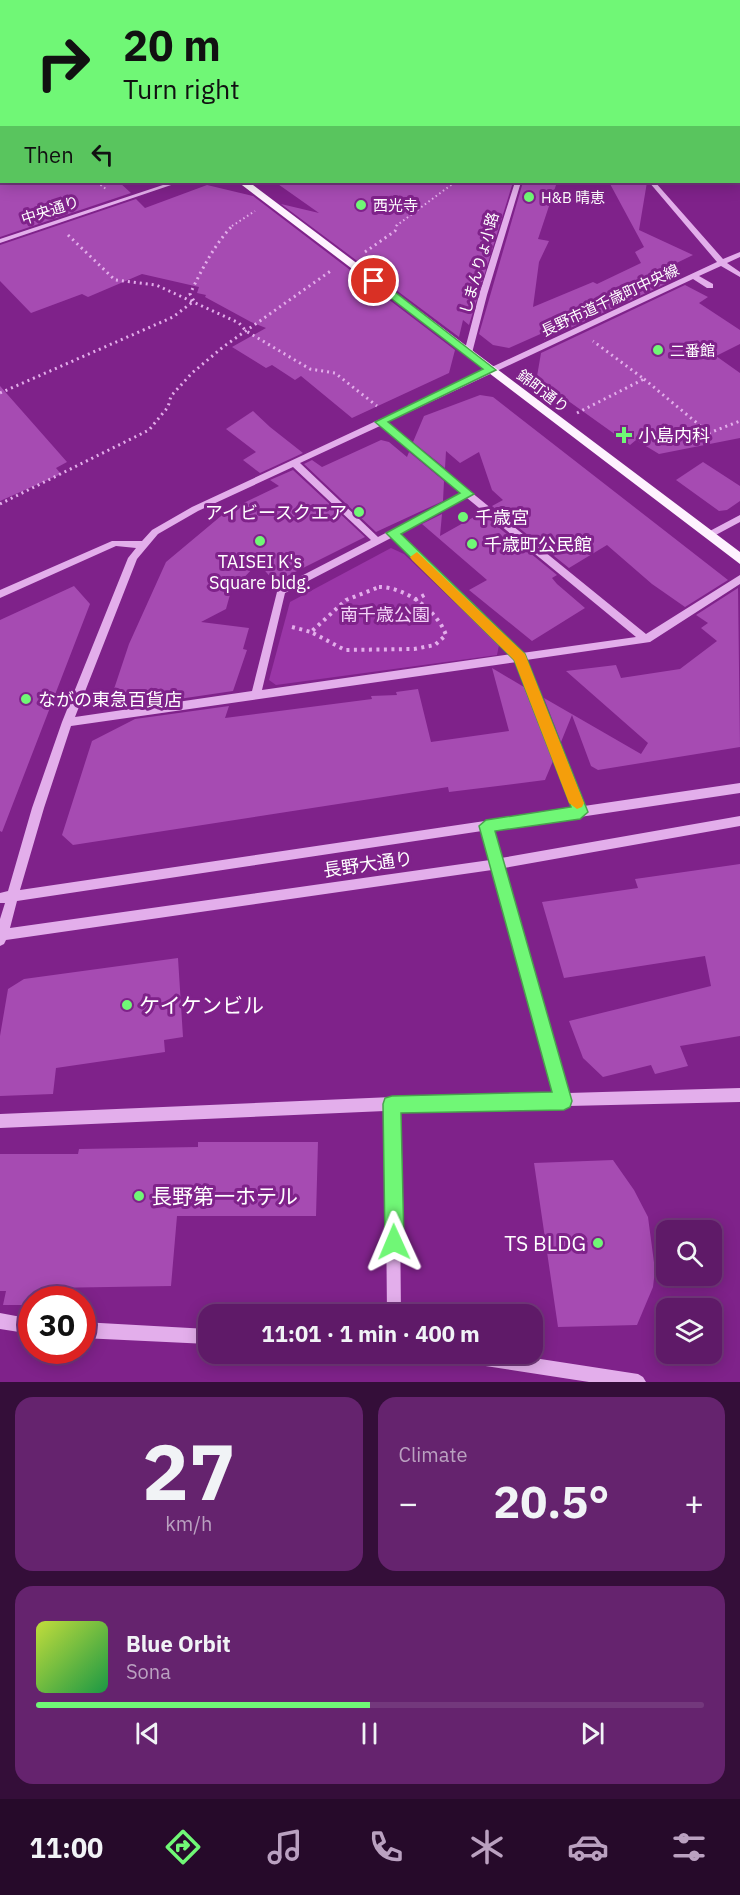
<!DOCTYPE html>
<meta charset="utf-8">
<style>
:root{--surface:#5f1a68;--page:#65236e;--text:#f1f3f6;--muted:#baa1c0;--line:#73387c;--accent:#70f776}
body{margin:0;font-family:"IBM Plex Sans","Noto Sans JP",sans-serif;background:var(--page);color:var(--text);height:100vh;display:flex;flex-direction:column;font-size:22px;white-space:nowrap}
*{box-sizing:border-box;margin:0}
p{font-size:20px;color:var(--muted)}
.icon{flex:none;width:33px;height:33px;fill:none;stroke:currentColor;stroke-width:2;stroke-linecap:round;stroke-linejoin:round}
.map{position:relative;height:1382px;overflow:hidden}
.side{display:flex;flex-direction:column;gap:15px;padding:15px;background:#340e39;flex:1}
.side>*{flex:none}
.top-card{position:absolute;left:0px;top:0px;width:741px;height:183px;box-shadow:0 3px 15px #0003,0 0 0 2px var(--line);background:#70f776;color:#111;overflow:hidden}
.fabs{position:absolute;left:656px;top:1220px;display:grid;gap:12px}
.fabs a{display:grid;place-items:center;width:66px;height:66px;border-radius:12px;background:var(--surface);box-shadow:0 3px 15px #0003,0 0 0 2px var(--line);font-size:30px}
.speed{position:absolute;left:18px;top:1286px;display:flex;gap:12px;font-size:30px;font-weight:700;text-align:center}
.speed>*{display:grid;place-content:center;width:78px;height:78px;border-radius:50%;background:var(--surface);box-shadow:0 3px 15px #0003,0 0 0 2px var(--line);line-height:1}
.speed .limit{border:9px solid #d22;background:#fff;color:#111}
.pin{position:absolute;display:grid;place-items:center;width:51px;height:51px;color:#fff;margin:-26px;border:3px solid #fff;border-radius:50%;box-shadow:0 2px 6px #0007}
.me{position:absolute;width:66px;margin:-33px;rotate:359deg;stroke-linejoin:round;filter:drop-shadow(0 0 4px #0008)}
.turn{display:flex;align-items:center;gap:21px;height:126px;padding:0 24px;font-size:27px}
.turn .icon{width:78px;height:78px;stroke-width:2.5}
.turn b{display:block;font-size:42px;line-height:51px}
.then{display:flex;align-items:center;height:57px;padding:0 24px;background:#0003;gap:12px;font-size:22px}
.big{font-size:45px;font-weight:700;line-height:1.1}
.side .card{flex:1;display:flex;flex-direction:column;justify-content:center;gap:9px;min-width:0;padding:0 21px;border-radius:18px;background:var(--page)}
.side .dial{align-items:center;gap:0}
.dial b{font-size:78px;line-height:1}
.song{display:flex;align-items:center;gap:18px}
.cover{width:72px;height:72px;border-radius:9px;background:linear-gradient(135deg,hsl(70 70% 55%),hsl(140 70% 35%))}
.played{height:6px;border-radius:3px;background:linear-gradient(90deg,var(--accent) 50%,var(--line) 50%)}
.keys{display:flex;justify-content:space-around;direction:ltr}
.heat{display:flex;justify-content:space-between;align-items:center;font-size:33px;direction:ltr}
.side .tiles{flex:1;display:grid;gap:15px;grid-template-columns:1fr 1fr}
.card:last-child{grid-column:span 2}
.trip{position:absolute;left:198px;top:1304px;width:345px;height:60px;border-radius:18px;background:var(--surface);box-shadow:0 3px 15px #0003,0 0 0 2px var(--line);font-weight:700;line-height:60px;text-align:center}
.menu{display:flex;height:96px;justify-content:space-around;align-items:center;background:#260a2a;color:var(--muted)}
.menu .icon{width:42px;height:42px}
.menu .active{color:var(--accent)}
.menu b{font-size:27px;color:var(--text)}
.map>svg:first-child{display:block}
.green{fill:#9a36a7}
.building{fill:#a64bb2}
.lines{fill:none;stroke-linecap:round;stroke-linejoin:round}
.path-far2{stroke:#e3aeeb;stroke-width:2;stroke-dasharray:1.5 3;stroke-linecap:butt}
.path-far1{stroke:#e3aeeb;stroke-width:3;stroke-dasharray:2 4;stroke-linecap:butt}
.path{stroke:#e3aeeb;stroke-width:4;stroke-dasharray:3 4.5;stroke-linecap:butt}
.minor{fill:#e3aeeb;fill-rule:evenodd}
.major{fill:#fef2fe;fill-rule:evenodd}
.route{fill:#70f776;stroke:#49a14d;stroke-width:1.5}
.slow{fill:#f59e0b}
.poi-dot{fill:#70f776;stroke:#7f228a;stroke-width:2}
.labels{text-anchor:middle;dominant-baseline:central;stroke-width:6;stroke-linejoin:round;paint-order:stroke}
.far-poi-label{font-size:15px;fill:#fff;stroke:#7f228a;text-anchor:start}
.far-street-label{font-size:15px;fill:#fff;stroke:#7f228a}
.poi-label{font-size:18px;fill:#fff;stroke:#7f228a;text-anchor:start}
.park-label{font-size:18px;fill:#f3d3f8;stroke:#7f228a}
.street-label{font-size:18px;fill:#fff;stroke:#7f228a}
.near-poi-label{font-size:21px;fill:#fff;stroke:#7f228a;text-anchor:start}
</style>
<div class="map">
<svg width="740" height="1382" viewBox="0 0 740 1382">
<rect width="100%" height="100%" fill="#7f228a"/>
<!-- green -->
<path class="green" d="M 391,548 L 404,554 L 499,645 L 497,655 L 276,685 L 269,680 L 290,602 Z"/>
<!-- building -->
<path class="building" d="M 0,182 L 119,182 L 131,193 L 0,237 Z
M 275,182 L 513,182 L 469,325 L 463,320 L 459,337 L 281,204 L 319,213 Z
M 523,182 L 557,182 L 538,239 L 549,241 L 539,262 L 533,307 L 593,282 L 597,284 L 641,263 L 635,252 L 644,247 L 609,182 L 647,182 L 639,230 L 693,255 L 658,272 L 674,280 L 544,340 L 545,332 L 509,348 L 493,345 L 479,334 Z
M 207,185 L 253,196 L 455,350 L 449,373 L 352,418 L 301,376 L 295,380 L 272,365 L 266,368 L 232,347 L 266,328 L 251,322 L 205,297 L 206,295 L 197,293 L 199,287 L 142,274 L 88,297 L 82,294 L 31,313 L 0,281 L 0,245 L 136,199 L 145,208 Z
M 685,285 L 708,297 L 699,303 L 740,330 L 740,344 L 716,356 L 740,373 L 740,438 L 659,454 L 636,440 L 630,445 L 553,390 L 538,397 L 534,394 L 541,353 Z
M 0,386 L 67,462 L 56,468 L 61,474 L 0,501 Z
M 480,395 L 493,397 L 728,580 L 685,607 L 652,584 L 607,545 L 569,568 L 492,506 L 503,500 L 492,490 L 479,452 L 460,463 L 446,451 L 445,468 L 413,442 L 424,416 Z
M 253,411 L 270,427 L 303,453 L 260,473 L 243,460 L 256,452 L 226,429 Z
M 381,440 L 389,442 L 407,457 L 409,452 L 444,481 L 443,501 L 376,532 L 304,464 L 312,460 L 322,467 Z
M 703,462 L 740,486 L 740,501 L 727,510 L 719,511 L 676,480 Z
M 293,470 L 365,537 L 275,582 L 258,563 L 231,591 L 226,609 L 201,622 L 249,628 L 243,649 L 247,650 L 233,691 L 172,700 L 177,698 L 112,695 L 129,644 L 166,562 L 227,511 L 279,486 L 270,480 Z
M 481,513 L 557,575 L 552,578 L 557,584 L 585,608 L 532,641 L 469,590 L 487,580 L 422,524 L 442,514 L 440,536 Z
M 74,586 L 90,604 L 2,832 L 0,831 L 0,620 Z
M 738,588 L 740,747 L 598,770 L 591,766 L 572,715 L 561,742 L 544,698 L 641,754 L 648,743 L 566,671 L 616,665 L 621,678 L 680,669 L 717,641 L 701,628 L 708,623 L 696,615 Z
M 492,668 L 524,687 L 553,761 L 545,780 L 449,792 L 448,787 L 73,845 L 62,835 L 92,741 L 135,719 L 229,706 L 225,718 L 372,699 L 371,696 L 397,695 L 396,692 L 418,689 L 431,742 L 509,731 Z
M 740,864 L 740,1036 L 680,1046 L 688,1066 L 655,1074 L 651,1065 L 603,1077 L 583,1058 L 569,1021 L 711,986 L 705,956 L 564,978 L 542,902 L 638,888 L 635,879 Z
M 178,958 L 183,1037 L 164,1040 L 165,1052 L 56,1068 L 53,1094 L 0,1096 L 0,1036 L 8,989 L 24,979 Z
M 198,1142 L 318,1142 L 316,1216 L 177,1216 L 171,1286 L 47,1288 L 46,1299 L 32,1299 L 32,1305 L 3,1305 L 6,1291 L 0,1291 L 0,1154 L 78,1154 L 79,1149 L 198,1147 Z
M 613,1160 L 634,1190 L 648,1217 L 655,1270 L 653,1287 L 637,1325 L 558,1327 L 534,1163 Z"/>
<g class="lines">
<!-- path-far2 -->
<path class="path-far2" d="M 0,98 L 2,100
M 97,182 L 106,189
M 232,226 L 255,211
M 396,226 L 455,182"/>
<!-- path-far1 -->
<path class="path-far1" d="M 68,235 L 115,280 L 156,285 L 239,323 L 246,331 L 310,369 L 335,373 L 377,406
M 365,252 L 395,231 L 397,225
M 644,379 L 709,433 L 740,421
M 0,393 L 173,317 L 194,301 L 190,294 C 202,269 214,245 233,225
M 577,413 L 644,379 L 593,341
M 0,504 L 149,430 L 168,407 L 171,396 L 192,373 L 223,347 L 332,270"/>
<!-- path -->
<path class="path" d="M 379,587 C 405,587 437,610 446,635 L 435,645 L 414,649 L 345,650 L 311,632 L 346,600 Z
M 415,600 L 428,593
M 292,627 L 311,632"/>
<!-- minor -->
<path class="minor" d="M 51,0 L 58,0 L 50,2 Z
M 322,0 L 329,0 L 321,2 Z
M 334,0 L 341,0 L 342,2 L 336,2 Z
M 548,0 L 554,0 L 555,2 L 549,2 Z
M 628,0 L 635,0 L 627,2 Z
M 2,23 L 2,27 L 0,28 L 0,24 Z
M 172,182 L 180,182 L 0,243 L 0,239 Z
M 515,182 L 521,182 L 487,295 L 472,353 L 468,355 L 465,355 L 464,353 L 479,295 Z
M 649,182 L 655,182 L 723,259 L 740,252 L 740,257 L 727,263 L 740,272 L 740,277 L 721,266 L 699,276 L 713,284 L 713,288 L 707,288 L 693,279 L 386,423 L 646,634 L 740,575 L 740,584 L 650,642 L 526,660 L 584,806 L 740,783 L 740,793 L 493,830 L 501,858 L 740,816 L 740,826 L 504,868 L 568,1093 L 740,1088 L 740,1102 L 568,1106 L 564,1108 L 561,1106 L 399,1111 L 401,1314 L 387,1314 L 385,1111 L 0,1128 L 0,1114 L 392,1097 L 555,1093 L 492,870 L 6,940 L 4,944 L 0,946 L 0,919 L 5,903 L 0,903 L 0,893 L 8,891 L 32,808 L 62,722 L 128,558 L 136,548 L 116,546 L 0,598 L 0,590 L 112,541 L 142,541 L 152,530 L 192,507 L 717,262 ZM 380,426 L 462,493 L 378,537 L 300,463 ZM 293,467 L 371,540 L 278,588 L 252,691 L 75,717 L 137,559 L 158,534 L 198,511 ZM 467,498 L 636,637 L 522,653 L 399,534 ZM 391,538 L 511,654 L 262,690 L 285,593 ZM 517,662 L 573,808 L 20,890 L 44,808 L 71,726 ZM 482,831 L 490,860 L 10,928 L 17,901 Z
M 740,515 L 740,522 L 712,537 L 706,537 L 704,535 L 706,533 Z
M 0,1313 L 32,1319 L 32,1334 L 0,1329 Z
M 82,1322 L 208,1329 L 208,1344 L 82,1338 Z
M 445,1353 L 502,1353 L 638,1374 L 643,1377 L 646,1382 L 589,1382 L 453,1361 L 448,1358 Z"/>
<!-- major -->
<path class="major" d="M 2,0 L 11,0 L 13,2 L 3,2 Z
M 238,182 L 249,182 L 740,552 L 740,564 Z"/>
</g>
<!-- route -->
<path class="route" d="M 371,279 L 378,279 L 496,370 L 388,422 L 474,494 L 401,534 L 525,654 L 588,812 L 580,819 L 495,831 L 572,1101 L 570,1107 L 564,1110 L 401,1113 L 404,1242 L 401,1248 L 394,1251 L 388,1248 L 385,1242 L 383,1104 L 385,1098 L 392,1096 L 552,1092 L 479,826 L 486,820 L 571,807 L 514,660 L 386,533 L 460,493 L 375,422 L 483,369 L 371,283 Z"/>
<!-- slow -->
<path class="slow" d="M 417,552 L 525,654 L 584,803 L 582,807 L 577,809 L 569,803 L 514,660 L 412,560 L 410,557 Z"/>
<!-- markers -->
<g class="poi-dot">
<circle cx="529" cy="197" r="6"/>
<circle cx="361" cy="205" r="6"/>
<circle cx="658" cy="350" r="6"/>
<path d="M621 426h6v6h6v6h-6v6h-6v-6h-6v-6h6z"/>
<circle cx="359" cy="512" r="6"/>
<circle cx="463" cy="517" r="6"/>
<circle cx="260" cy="541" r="6"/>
<circle cx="472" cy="544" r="6"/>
<circle cx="26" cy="699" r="6"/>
<circle cx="127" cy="1005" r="6"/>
<circle cx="139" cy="1196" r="6"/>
<circle cx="598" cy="1243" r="6"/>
</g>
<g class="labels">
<!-- far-poi labels -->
<g class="far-poi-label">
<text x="541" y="197">H&amp;B 晴恵</text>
<text x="373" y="205">西光寺</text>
<text x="670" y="350">二番館</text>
</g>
<!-- far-street labels -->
<g class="far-street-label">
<text transform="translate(50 210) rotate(-18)">中央通り</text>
<text transform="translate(479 263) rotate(-74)">しまんりょ小路</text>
<text transform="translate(610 300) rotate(-25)">長野市道千歳町中央線</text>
<text transform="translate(543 391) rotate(37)">錦町通り</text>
</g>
<!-- poi labels -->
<g class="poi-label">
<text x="638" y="435">小島内科</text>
<text x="347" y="512" text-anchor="end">アイビースクエア</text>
<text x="475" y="517">千歳宮</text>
<text x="484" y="544">千歳町公民館</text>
<text x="260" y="561" text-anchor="middle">TAISEI K's<tspan x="260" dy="21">Square bldg.</tspan></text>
<text x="38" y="699">ながの東急百貨店</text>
</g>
<!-- park labels -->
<g class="park-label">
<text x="385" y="614">南千歳公園</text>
</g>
<!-- street labels -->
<g class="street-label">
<text transform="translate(368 864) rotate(-8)">長野大通り</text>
</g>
<!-- near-poi labels -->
<g class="near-poi-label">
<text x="139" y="1005">ケイケンビル</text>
<text x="151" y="1196">長野第一ホテル</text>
<text x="586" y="1243" text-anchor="end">TS BLDG</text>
</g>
</g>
</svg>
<div class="fabs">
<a><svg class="icon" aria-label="search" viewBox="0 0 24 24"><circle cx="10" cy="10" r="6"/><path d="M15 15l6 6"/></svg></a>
<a><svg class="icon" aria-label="layers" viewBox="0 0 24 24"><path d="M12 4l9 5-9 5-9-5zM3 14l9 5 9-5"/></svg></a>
</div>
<div class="speed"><div class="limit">30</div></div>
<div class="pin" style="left:374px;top:281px;background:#d93025"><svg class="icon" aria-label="arrive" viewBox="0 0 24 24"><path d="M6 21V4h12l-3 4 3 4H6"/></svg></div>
<svg class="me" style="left:394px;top:1242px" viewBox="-20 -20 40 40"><path d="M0-17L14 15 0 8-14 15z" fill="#70f776" stroke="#fff" stroke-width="4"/></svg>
<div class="trip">11:01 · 1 min · 400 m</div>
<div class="top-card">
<div class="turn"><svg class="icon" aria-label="right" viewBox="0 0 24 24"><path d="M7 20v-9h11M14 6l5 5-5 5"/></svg><div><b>20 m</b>Turn right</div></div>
<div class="then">Then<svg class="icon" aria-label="left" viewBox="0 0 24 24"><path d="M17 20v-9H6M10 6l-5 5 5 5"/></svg></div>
</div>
</div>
<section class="side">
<div class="tiles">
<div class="card dial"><b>27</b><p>km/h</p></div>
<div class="card"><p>Climate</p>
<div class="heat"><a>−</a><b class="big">20.5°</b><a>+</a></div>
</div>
<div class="card">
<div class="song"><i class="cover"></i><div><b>Blue Orbit</b><p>Sona</p></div></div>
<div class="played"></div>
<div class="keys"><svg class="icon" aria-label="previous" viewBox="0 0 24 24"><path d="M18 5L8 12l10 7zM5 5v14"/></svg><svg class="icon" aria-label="pause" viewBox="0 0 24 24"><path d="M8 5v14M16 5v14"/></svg><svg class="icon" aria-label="next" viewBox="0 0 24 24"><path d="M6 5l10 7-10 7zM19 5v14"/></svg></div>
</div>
</div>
</section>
<nav class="menu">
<b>11:00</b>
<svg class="icon active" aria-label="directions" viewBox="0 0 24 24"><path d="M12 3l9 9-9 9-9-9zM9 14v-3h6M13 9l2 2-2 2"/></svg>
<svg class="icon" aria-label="music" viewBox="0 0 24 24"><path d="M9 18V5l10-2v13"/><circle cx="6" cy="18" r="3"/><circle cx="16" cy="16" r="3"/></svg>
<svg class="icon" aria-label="phone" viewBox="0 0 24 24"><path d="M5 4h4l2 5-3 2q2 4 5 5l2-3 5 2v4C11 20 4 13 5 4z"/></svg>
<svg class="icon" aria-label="climate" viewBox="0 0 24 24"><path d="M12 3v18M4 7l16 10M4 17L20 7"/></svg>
<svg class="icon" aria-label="car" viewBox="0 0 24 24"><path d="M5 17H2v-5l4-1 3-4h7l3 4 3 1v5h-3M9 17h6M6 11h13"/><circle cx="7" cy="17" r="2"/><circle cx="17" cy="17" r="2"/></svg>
<svg class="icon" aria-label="filters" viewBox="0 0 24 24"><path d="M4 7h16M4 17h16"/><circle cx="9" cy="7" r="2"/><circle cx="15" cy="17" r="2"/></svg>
</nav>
